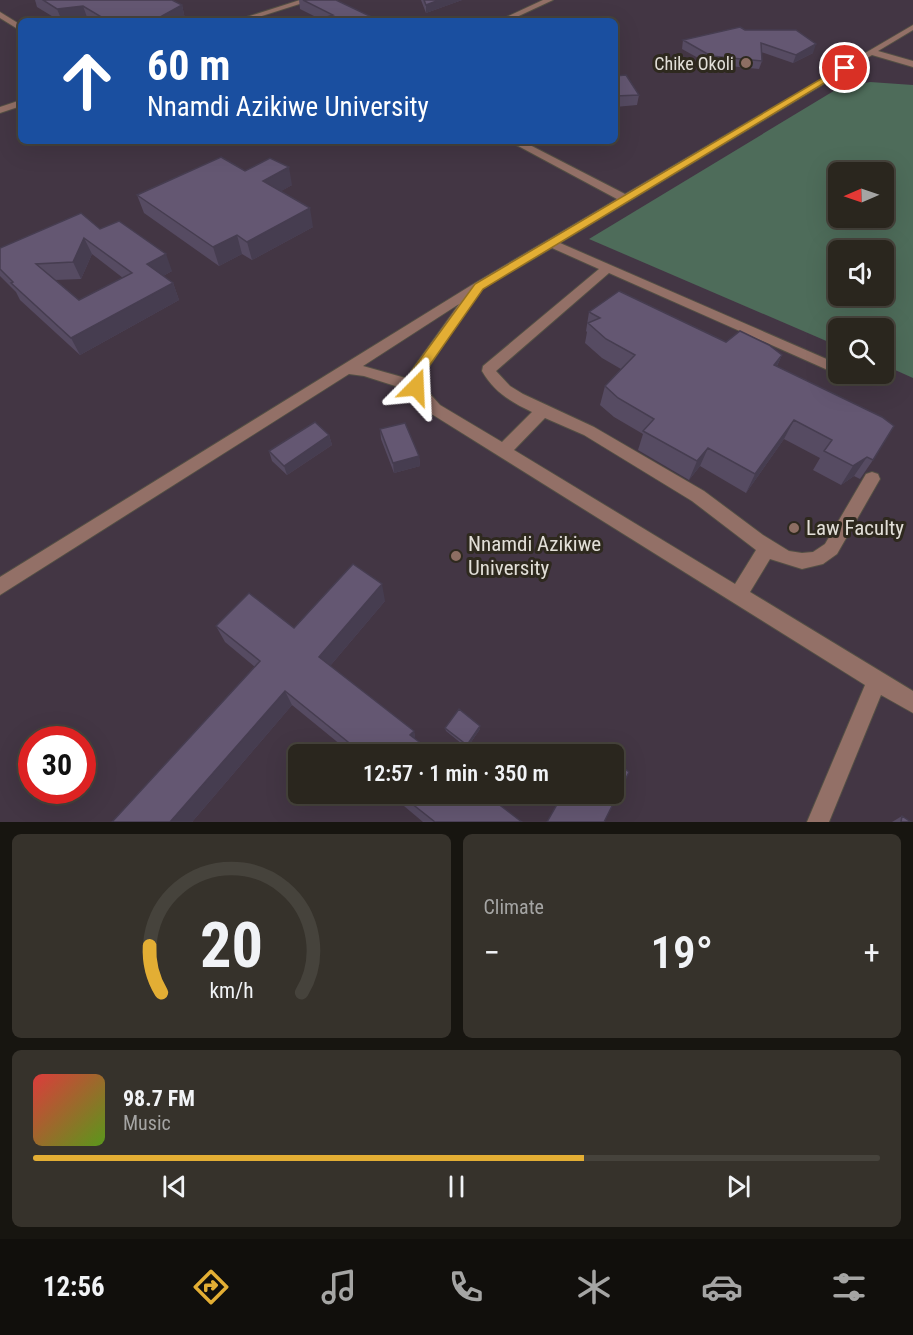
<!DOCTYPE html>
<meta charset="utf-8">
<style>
:root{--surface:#2a261e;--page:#36322b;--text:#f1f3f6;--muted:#a5a5a4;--line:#46433c;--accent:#e3ae34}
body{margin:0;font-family:"Roboto Condensed",sans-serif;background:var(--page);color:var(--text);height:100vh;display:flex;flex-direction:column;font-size:22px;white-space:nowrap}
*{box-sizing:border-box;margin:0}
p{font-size:20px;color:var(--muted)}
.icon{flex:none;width:33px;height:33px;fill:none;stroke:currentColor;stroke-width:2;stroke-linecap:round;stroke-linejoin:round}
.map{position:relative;height:822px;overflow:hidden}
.sheet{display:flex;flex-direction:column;gap:12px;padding:12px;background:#171510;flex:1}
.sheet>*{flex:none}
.guide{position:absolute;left:18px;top:18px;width:600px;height:126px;border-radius:9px;box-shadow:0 6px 24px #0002,0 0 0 2px var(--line);background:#1a4fa0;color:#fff;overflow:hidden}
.needle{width:39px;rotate:268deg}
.buttons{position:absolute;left:828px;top:162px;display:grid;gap:12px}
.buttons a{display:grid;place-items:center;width:66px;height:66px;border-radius:9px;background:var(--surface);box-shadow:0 6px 24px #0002,0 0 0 2px var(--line);font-size:30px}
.speed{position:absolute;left:18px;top:726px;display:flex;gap:12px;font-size:30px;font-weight:700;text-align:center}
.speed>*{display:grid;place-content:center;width:78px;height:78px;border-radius:50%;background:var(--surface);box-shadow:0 6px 24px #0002,0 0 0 2px var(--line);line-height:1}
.speed .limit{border:9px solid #d22;background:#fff;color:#111}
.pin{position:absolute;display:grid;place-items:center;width:51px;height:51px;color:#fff;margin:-26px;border:3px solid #fff;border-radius:50%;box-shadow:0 2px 6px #0007}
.me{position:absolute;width:66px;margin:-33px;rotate:21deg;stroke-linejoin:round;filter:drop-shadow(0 0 4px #0008)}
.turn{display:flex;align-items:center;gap:21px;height:126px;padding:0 30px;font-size:27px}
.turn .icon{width:78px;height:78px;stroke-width:2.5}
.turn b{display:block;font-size:42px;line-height:51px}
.big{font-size:45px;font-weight:600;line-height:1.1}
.sheet .widget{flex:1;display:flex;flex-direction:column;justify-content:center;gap:9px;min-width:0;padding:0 21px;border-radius:9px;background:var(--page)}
.sheet .dial{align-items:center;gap:0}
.dial svg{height:156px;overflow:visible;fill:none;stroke:var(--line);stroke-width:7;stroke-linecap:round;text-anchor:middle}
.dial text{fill:var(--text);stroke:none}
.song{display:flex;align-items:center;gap:18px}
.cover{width:72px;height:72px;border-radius:9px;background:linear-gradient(135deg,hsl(0 70% 55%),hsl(90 70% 35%))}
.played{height:6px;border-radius:3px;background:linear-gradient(90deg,var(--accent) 65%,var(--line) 65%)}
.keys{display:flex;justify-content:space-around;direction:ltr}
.heat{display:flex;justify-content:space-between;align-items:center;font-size:33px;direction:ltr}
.sheet .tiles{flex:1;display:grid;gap:12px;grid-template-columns:1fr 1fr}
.widget:last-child{grid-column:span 2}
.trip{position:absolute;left:288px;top:744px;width:336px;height:60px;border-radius:9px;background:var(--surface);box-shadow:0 6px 24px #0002,0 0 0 2px var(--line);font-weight:600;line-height:60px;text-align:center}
.menu{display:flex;height:96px;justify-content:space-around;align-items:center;background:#110f0c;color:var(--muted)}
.menu .icon{width:42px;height:42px}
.menu .current{color:var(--accent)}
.menu b{font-size:27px;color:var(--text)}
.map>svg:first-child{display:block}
.education{fill:#433644;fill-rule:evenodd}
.forest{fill:#4e6c5a;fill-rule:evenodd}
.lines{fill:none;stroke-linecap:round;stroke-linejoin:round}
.minor-casing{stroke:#534f44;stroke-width:2}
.minor{fill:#937067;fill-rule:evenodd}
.wall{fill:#564b62;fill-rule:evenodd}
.shaded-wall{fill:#463d50}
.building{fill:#645772;stroke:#463d50;stroke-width:1.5;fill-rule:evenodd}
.route{fill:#e3ae34;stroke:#947122;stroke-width:1.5}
.education-dot{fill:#8d6e63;stroke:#2e291e;stroke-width:2}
.labels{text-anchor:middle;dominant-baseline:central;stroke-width:6;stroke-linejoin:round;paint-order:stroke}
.far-poi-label{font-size:18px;fill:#e2dfd8;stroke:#2e291e;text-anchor:end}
.poi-label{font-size:21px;fill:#e2dfd8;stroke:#2e291e;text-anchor:start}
</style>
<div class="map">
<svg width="913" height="822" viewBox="0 0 913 822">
<rect width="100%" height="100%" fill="#383328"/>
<!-- education -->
<path class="education" d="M 0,0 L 913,0 L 913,822 L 0,822 ZM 21,21 L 615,21 L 615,141 L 21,141 ZM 838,172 L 884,172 L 884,218 L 838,218 ZM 838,250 L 884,250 L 884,296 L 838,296 ZM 838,328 L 884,328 L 884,374 L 838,374 ZM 32,740 L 82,740 L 82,790 L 32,790 ZM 298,754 L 614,754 L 614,794 L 298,794 Z"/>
<!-- forest -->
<path class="forest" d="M 870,82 L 913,85 L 913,378 L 884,365 L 884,328 L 838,328 L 838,346 L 589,239 L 837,89 ZM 838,172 L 884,172 L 884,218 L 838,218 ZM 838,250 L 884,250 L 884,296 L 838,296 Z"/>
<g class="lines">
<!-- minor casing -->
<g class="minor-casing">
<path id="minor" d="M 300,0 L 312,0 L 246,21 L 234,21 Z
M 543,0 L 553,0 L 508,21 L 498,21 Z
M 0,12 L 21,25 L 21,31 L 0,18 Z
M 913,25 L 913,30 L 878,51 L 913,61 L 913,67 L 872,55 L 560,243 L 838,364 L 838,374 C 849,374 862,371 869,381 L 867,385 L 857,385 L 839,375 L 609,273 L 496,371 L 510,386 L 523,394 L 594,427 L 704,491 L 763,535 L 789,551 L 802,553 L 813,552 L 825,544 L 866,474 L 872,472 L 878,474 L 880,479 L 837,554 L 823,564 L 802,569 L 770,559 L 750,592 L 913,691 L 913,713 L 881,695 L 829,822 L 807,822 L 865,685 L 430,413 L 411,391 L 364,376 L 349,374 L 0,595 L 0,577 L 475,283 L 617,199 L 509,141 L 522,141 L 625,194 ZM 552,248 L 599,269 L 483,366 L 482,371 C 494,392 511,402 532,412 L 502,442 L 440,405 L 423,386 L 423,376 L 479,291 ZM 459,304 L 411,371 L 409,379 L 363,366 ZM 545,418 L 584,435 L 692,501 L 756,550 L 735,584 L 514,450 Z
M 21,100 L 21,106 L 0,113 L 0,107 Z"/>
</g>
<!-- minor -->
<use href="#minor" class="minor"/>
</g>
<!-- wall -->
<path class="wall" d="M 35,0 L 172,0 L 182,5 L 185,19 L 182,21 L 90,21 L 88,20 L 60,21 L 37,7 Z
M 299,0 L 336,0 L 376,19 L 376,21 L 314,21 L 320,19 L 300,9 Z
M 421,0 L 462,0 L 426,13 Z
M 745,30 L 813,53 L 793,63 L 761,52 L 762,61 L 759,69 L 709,64 L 682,49 L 683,40 Z
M 615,76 L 639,95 L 637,105 L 615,107 Z
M 245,171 L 292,185 L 281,191 L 313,227 L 252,260 L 242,254 L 219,266 L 144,213 L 137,195 Z
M 100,229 L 172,271 L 163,276 L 173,283 L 179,300 L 80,355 L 20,300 L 16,292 L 0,276 L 0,248 ZM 92,254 L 123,278 L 79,300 L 55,280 L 81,279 Z
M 589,312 L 782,355 L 777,366 L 873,460 L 860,479 L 854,476 L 841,485 L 813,470 L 820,458 L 784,439 L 746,493 L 700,466 L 689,480 L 638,450 L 643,434 L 614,417 L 600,405 L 605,386 L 621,369 L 602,358 L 585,343 L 587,332 L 586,331 Z
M 380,429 L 419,456 L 420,466 L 394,473 L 381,439 Z
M 329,435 L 332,445 L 287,475 L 272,461 L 269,451 Z
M 385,601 L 330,666 L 414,731 L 415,739 L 435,754 L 352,754 L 292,705 L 192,822 L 112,822 L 255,667 L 225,642 L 216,626 L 294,628 Z
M 480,726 L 480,729 L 467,748 L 446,731 L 445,728 Z
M 399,794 L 485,794 L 522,822 L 423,822 L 404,806 L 402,796 Z
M 902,816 L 911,822 L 892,822 Z"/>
<!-- shaded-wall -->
<path class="shaded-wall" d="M 439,0 L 462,0 L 426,13 L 426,5 Z
M 182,5 L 185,19 L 182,21 L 153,21 Z
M 83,6 L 88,20 L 62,21 L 57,9 Z
M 816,44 L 813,53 L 793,63 L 796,55 Z
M 289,167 L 292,185 L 267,199 L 263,181 Z
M 310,208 L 313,227 L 252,260 L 247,242 Z
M 237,235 L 242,254 L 219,266 L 213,247 Z
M 84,238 L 92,254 L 81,279 L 73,262 Z
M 166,254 L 172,271 L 154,281 L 147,264 Z
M 173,283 L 179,300 L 80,355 L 71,338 Z
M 782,355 L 773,374 L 774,365 Z
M 794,420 L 784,439 L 746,493 L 755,474 Z
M 329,435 L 332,445 L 287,475 L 284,466 Z
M 708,448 L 700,466 L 689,480 L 697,461 Z
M 419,456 L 420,466 L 394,473 L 393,463 Z
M 867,457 L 854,476 L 841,485 L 853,466 Z
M 382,584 L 385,601 L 324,673 L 319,657 Z
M 285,691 L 292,705 L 192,822 L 170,822 Z
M 480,726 L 480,729 L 467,748 L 467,745 Z
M 414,731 L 416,744 L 410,735 Z"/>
<!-- building -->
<path class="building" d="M 43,0 L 172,0 L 182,5 L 153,21 L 108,21 L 83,6 L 57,9 Z
M 303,0 L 336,0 L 376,19 L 369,21 L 314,21 L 333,15 Z
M 424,0 L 439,0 L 426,5 Z
M 740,27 L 745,30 L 796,30 L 816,44 L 796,55 L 761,43 L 762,61 L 711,56 L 683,40 Z
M 626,75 L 639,95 L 615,96 L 615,76 Z
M 221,157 L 245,171 L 270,158 L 289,167 L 263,181 L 310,208 L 247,242 L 237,235 L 213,247 L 137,195 Z
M 81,213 L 100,229 L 119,221 L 166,254 L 147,264 L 173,283 L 71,338 L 11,283 L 13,282 L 0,269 L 0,248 ZM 84,238 L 132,273 L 79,300 L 36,264 L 73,262 Z
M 619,291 L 726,342 L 740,331 L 769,345 L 782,355 L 774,365 L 882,417 L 894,426 L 873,460 L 867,457 L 853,466 L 824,451 L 832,440 L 794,420 L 755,474 L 708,448 L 697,461 L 643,431 L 654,419 L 618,398 L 605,386 L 635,355 L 606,339 L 588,323 L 600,318 L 589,312 Z
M 315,422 L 329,435 L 284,466 L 269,451 Z
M 405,423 L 419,456 L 393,463 L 380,429 Z
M 353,564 L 382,584 L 319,657 L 414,731 L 410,735 L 435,754 L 363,754 L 285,691 L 170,822 L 112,822 L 260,661 L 216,626 L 249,593 L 294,628 Z
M 459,709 L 480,726 L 467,745 L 445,728 Z
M 590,745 L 604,754 L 584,754 Z
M 614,761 L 629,772 L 604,822 L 547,822 L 563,794 L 614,794 Z
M 402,794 L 485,794 L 522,822 L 435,822 L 401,795 Z
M 902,816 L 911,822 L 901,822 Z"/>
<!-- route -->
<path class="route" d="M 843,66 L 849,68 L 483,289 L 422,376 L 420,390 L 411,390 L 409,387 L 411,372 L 475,284 Z"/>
<!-- markers -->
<g class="education-dot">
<circle cx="746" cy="63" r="6"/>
<circle cx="794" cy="528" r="6"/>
<circle cx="456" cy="556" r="6"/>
</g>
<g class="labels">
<!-- far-poi labels -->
<g class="far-poi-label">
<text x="734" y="63">Chike Okoli</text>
</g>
<!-- poi labels -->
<g class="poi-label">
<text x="806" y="528">Law Faculty</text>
<text x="468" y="544">Nnamdi Azikiwe<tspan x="468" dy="24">University</tspan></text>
</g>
</g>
</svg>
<div class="buttons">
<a><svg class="needle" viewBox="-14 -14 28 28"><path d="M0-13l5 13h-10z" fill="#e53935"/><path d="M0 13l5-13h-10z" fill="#a5a5a4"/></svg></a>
<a><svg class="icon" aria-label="sound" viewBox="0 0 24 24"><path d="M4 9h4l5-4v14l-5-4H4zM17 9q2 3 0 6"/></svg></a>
<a><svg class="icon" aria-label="search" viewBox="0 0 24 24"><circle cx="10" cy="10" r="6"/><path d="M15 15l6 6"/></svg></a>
</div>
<div class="speed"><div class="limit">30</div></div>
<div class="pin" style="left:845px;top:68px;background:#d93025"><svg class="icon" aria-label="arrive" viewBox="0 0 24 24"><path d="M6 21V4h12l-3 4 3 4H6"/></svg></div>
<svg class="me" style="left:416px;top:387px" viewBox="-20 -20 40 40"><path d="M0-17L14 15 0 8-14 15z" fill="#e3ae34" stroke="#fff" stroke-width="4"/></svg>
<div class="trip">12:57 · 1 min · 350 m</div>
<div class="guide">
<div class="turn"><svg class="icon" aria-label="ahead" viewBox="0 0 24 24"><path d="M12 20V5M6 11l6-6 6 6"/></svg><div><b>60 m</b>Nnamdi Azikiwe University</div></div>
</div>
</div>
<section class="sheet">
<div class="tiles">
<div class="widget dial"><svg viewBox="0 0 100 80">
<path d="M14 69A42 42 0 1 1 86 69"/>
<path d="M14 69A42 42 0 0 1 8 45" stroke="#e3ae34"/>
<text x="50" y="56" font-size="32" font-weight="700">20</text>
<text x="50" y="72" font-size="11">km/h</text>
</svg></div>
<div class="widget"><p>Climate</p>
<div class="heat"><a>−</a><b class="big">19°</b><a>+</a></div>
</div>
<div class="widget">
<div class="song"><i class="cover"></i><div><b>98.7 FM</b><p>Music</p></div></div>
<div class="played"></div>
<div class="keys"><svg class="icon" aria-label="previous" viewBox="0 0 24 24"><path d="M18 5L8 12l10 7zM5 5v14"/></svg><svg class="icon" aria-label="pause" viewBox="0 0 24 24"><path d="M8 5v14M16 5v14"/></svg><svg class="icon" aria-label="next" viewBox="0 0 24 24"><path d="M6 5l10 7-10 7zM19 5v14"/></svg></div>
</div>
</div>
</section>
<nav class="menu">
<b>12:56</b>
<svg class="icon current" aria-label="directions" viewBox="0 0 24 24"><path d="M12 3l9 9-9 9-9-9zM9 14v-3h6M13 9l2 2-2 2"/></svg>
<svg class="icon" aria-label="music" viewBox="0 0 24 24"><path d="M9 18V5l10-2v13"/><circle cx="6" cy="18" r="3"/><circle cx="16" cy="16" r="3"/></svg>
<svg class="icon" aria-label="phone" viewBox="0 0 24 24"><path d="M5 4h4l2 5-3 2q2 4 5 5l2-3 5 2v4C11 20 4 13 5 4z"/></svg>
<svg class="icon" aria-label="climate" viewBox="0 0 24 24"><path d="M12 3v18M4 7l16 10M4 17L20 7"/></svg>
<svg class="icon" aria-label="car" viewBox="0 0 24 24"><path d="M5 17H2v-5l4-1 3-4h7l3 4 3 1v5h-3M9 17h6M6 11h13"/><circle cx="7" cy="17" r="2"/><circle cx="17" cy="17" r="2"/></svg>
<svg class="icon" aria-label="filters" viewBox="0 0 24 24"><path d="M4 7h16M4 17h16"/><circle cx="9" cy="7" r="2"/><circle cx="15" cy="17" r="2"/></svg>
</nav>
